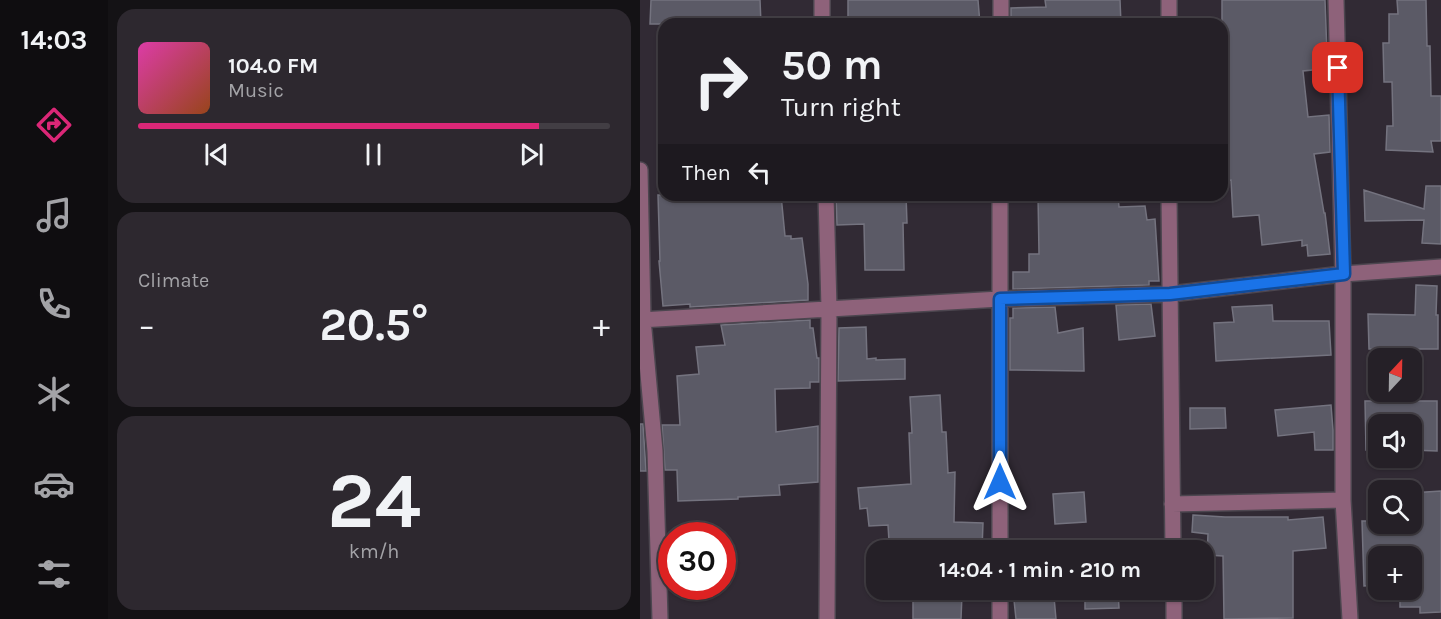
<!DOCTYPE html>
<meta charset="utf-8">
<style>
:root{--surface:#252027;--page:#2d282f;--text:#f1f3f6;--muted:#a3a3a7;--line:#423e44;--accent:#db2777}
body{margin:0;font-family:Karla,sans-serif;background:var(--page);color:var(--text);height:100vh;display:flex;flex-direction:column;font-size:22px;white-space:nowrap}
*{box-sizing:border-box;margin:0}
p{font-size:20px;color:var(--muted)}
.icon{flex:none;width:33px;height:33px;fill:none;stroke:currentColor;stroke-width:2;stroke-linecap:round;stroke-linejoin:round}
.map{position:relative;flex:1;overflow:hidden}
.panel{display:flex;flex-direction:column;gap:9px;padding:9px;background:#141215;width:532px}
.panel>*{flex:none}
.top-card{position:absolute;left:18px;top:18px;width:570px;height:183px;border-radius:18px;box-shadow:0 2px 4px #0004,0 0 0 2px var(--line);background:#252027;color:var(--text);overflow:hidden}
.needle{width:39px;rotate:22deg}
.controls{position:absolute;left:728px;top:348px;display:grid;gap:12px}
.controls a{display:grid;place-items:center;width:54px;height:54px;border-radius:12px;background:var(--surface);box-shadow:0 2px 4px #0004,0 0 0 2px var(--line);font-size:30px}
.speed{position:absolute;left:18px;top:522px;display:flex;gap:12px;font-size:30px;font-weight:700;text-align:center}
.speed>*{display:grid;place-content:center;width:78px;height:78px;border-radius:50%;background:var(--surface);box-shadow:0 2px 4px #0004,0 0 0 2px var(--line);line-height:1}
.speed .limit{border:9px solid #d22;background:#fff;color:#111}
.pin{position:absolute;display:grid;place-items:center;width:51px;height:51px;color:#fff;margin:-26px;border-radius:12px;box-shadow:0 3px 9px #0006}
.me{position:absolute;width:66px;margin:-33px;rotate:0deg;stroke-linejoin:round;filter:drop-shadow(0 0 4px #0008)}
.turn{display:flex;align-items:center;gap:21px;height:126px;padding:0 24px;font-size:27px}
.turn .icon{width:78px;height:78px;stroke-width:2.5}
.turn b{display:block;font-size:42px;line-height:51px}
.then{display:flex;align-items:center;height:57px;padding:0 24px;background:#0003;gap:12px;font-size:22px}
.big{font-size:45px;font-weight:700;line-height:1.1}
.panel .widget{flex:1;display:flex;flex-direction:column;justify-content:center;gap:9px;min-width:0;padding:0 21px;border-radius:18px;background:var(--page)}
.panel .dial{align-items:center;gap:0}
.dial b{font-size:78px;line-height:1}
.song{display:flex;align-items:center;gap:18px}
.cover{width:72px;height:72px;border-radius:9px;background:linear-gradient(135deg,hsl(320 70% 55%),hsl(20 70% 35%))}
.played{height:6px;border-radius:3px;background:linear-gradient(90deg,var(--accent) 85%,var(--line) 85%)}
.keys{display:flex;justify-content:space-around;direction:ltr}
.heat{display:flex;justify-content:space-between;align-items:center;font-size:33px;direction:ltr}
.trip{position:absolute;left:226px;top:540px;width:348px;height:60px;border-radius:18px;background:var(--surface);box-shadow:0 2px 4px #0004,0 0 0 2px var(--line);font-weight:700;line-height:60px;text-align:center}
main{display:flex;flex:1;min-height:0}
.menu{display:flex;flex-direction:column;width:108px;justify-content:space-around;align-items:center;background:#0f0d10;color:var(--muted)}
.menu .icon{width:42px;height:42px}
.menu .selected{color:var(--accent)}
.menu b{font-size:27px;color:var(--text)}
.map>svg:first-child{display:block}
.building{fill:#5b5a66;stroke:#74737f;stroke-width:1.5}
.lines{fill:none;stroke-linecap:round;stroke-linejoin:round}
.minor-casing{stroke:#4c464f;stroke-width:18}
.minor{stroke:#8e627a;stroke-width:15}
.route-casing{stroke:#114b97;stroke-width:15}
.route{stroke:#1a73e8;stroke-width:10}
</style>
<main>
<nav class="menu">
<b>14:03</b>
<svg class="icon selected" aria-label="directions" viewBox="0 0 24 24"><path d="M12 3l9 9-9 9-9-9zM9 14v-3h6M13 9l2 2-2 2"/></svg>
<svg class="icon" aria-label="music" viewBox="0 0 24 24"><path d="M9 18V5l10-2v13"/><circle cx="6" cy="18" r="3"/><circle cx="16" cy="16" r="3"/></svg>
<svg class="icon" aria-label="phone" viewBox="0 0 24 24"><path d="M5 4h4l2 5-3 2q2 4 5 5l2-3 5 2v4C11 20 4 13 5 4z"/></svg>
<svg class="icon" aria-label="climate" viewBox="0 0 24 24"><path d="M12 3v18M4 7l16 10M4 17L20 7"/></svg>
<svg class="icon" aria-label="car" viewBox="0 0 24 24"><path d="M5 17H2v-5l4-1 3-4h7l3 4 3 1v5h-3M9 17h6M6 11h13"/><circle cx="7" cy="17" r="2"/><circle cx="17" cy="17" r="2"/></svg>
<svg class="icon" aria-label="filters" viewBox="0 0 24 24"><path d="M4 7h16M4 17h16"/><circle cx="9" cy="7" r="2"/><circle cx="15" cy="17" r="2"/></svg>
</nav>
<section class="panel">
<div class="widget">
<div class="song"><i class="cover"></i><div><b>104.0 FM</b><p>Music</p></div></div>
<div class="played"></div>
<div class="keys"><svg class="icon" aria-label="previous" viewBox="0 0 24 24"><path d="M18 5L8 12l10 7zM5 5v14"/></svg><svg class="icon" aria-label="pause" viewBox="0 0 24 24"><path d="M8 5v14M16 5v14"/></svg><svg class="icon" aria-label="next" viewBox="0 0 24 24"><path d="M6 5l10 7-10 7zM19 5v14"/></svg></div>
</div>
<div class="widget"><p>Climate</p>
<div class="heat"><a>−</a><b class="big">20.5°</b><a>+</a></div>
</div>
<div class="widget dial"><b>24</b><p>km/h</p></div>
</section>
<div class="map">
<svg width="801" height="619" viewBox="0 0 801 619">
<rect width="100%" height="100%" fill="#312a34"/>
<!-- building -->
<path class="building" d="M 11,0 L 120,0 L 121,24 L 10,24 Z
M 208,0 L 338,0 L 340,24 L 208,24 Z
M 405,0 L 480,0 L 481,24 L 371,24 L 371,8 L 406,7 Z
M 582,0 L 685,0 L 687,54 L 680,54 L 682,69 L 663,71 L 668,117 L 689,115 L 690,152 L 674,154 L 684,213 L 685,213 L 690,254 L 668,256 L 667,245 L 662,246 L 662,240 L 622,245 L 619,215 L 593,217 L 591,180 L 582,181 Z
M 757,0 L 786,0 L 787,46 L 790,46 L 791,96 L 801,96 L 801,141 L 791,141 L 793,152 L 746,150 L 747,126 L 753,126 L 752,82 L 744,82 L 743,43 L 749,43 L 749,14 L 758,14 Z
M 786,186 L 801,186 L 801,244 L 782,243 L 784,220 L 725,221 L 724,190 L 784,209 Z
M 18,195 L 141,195 L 145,236 L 151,236 L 151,239 L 162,238 L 168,284 L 168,300 L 50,307 L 50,304 L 23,306 L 19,261 L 20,261 Z
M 196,195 L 266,195 L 267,223 L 263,223 L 264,270 L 225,270 L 224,224 L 197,225 Z
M 398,195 L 478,195 L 479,207 L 505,206 L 507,220 L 515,219 L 519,281 L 509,281 L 509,285 L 373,289 L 373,272 L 389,272 L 389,254 L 399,254 Z
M 776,285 L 797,286 L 796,315 L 798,315 L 798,349 L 729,349 L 728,314 L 775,315 Z
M 511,304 L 515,336 L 479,340 L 476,305 Z
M 632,305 L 633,321 L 689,321 L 691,355 L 576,361 L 574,323 L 594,322 L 592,307 Z
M 415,307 L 418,333 L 443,328 L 444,371 L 370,370 L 370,318 L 373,318 L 373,308 Z
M 170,320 L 170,328 L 173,328 L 177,358 L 179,358 L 179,382 L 170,382 L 170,388 L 135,389 L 136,432 L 178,426 L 178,482 L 139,485 L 140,495 L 98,497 L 98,499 L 38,501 L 37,470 L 25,470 L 22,425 L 40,425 L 37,376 L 59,374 L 56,347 L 85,345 L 81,325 Z
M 226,327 L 227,359 L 236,358 L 236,360 L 265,359 L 265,379 L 198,381 L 199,328 Z
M 300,395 L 302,432 L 306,432 L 308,473 L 315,472 L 314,522 L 343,523 L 342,550 L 276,550 L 275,539 L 249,541 L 248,525 L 229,526 L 227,508 L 220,509 L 218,488 L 271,484 L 269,433 L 272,433 L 270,397 Z
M 725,401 L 797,401 L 797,451 L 771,450 L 771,424 L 738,424 L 738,450 L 726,450 Z
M 691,405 L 693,430 L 693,450 L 675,450 L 674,432 L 638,436 L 635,410 Z
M 550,408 L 585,408 L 586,428 L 550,429 Z
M 0,424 L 3,424 L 6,471 L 0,471 Z
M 801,491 L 801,612 L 780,613 L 780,607 L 760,607 L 760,590 L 771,590 L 771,556 L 738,556 L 738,585 L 724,586 L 722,521 L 727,521 L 727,506 L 738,505 L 738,524 L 771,524 L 771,493 Z
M 444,492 L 446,522 L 415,524 L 413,494 Z
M 553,515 L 585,517 L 648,517 L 648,520 L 683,517 L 686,548 L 653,551 L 653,618 L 584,619 L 583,556 L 567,555 L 568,534 L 552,532 Z
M 445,590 L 478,590 L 479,608 L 445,609 Z
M 290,593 L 322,594 L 321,619 L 273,619 L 273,597 L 290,597 Z
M 414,597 L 416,619 L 376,619 L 374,600 Z"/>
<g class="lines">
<!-- minor casing -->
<g class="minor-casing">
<path id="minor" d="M 182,0 L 182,24
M 529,0 L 529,24
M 696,0 L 703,274 L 703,500 L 710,619
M 361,24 L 361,0
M 0,170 L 3,319 L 15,451 L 20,619
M 186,195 L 189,308 L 187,619
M 529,195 L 533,550
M 0,320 L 360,299 L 530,294 L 703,274 L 801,267
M 532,504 L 703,500
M 360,550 L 360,195
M 360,590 L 360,619
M 534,590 L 534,619"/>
</g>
<!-- minor -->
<use href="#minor" class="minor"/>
</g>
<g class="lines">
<!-- route casing -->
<g class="route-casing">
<path id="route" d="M 360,482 L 360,299 L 530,294 L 704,274 L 698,68"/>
</g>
<!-- route -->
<use href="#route" class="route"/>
</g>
</svg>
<div class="controls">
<a><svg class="needle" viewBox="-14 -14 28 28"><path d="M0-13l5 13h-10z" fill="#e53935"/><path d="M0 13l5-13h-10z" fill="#a3a3a7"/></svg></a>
<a><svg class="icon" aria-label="sound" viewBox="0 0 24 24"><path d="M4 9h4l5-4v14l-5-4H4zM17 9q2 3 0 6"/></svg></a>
<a><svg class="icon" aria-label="search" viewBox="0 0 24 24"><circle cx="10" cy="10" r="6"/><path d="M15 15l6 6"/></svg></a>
<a>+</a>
</div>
<div class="speed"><div class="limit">30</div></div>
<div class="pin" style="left:698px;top:68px;background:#d93025"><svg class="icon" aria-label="arrive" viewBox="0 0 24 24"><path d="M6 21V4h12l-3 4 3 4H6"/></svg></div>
<svg class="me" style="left:360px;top:482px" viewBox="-20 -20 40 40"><path d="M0-17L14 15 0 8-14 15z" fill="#1a73e8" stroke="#fff" stroke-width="4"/></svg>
<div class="trip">14:04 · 1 min · 210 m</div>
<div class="top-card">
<div class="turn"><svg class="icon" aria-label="right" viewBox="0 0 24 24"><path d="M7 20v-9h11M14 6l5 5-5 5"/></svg><div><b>50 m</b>Turn right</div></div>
<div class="then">Then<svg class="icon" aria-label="left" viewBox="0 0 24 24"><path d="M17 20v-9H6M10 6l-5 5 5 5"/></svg></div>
</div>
</div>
</main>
